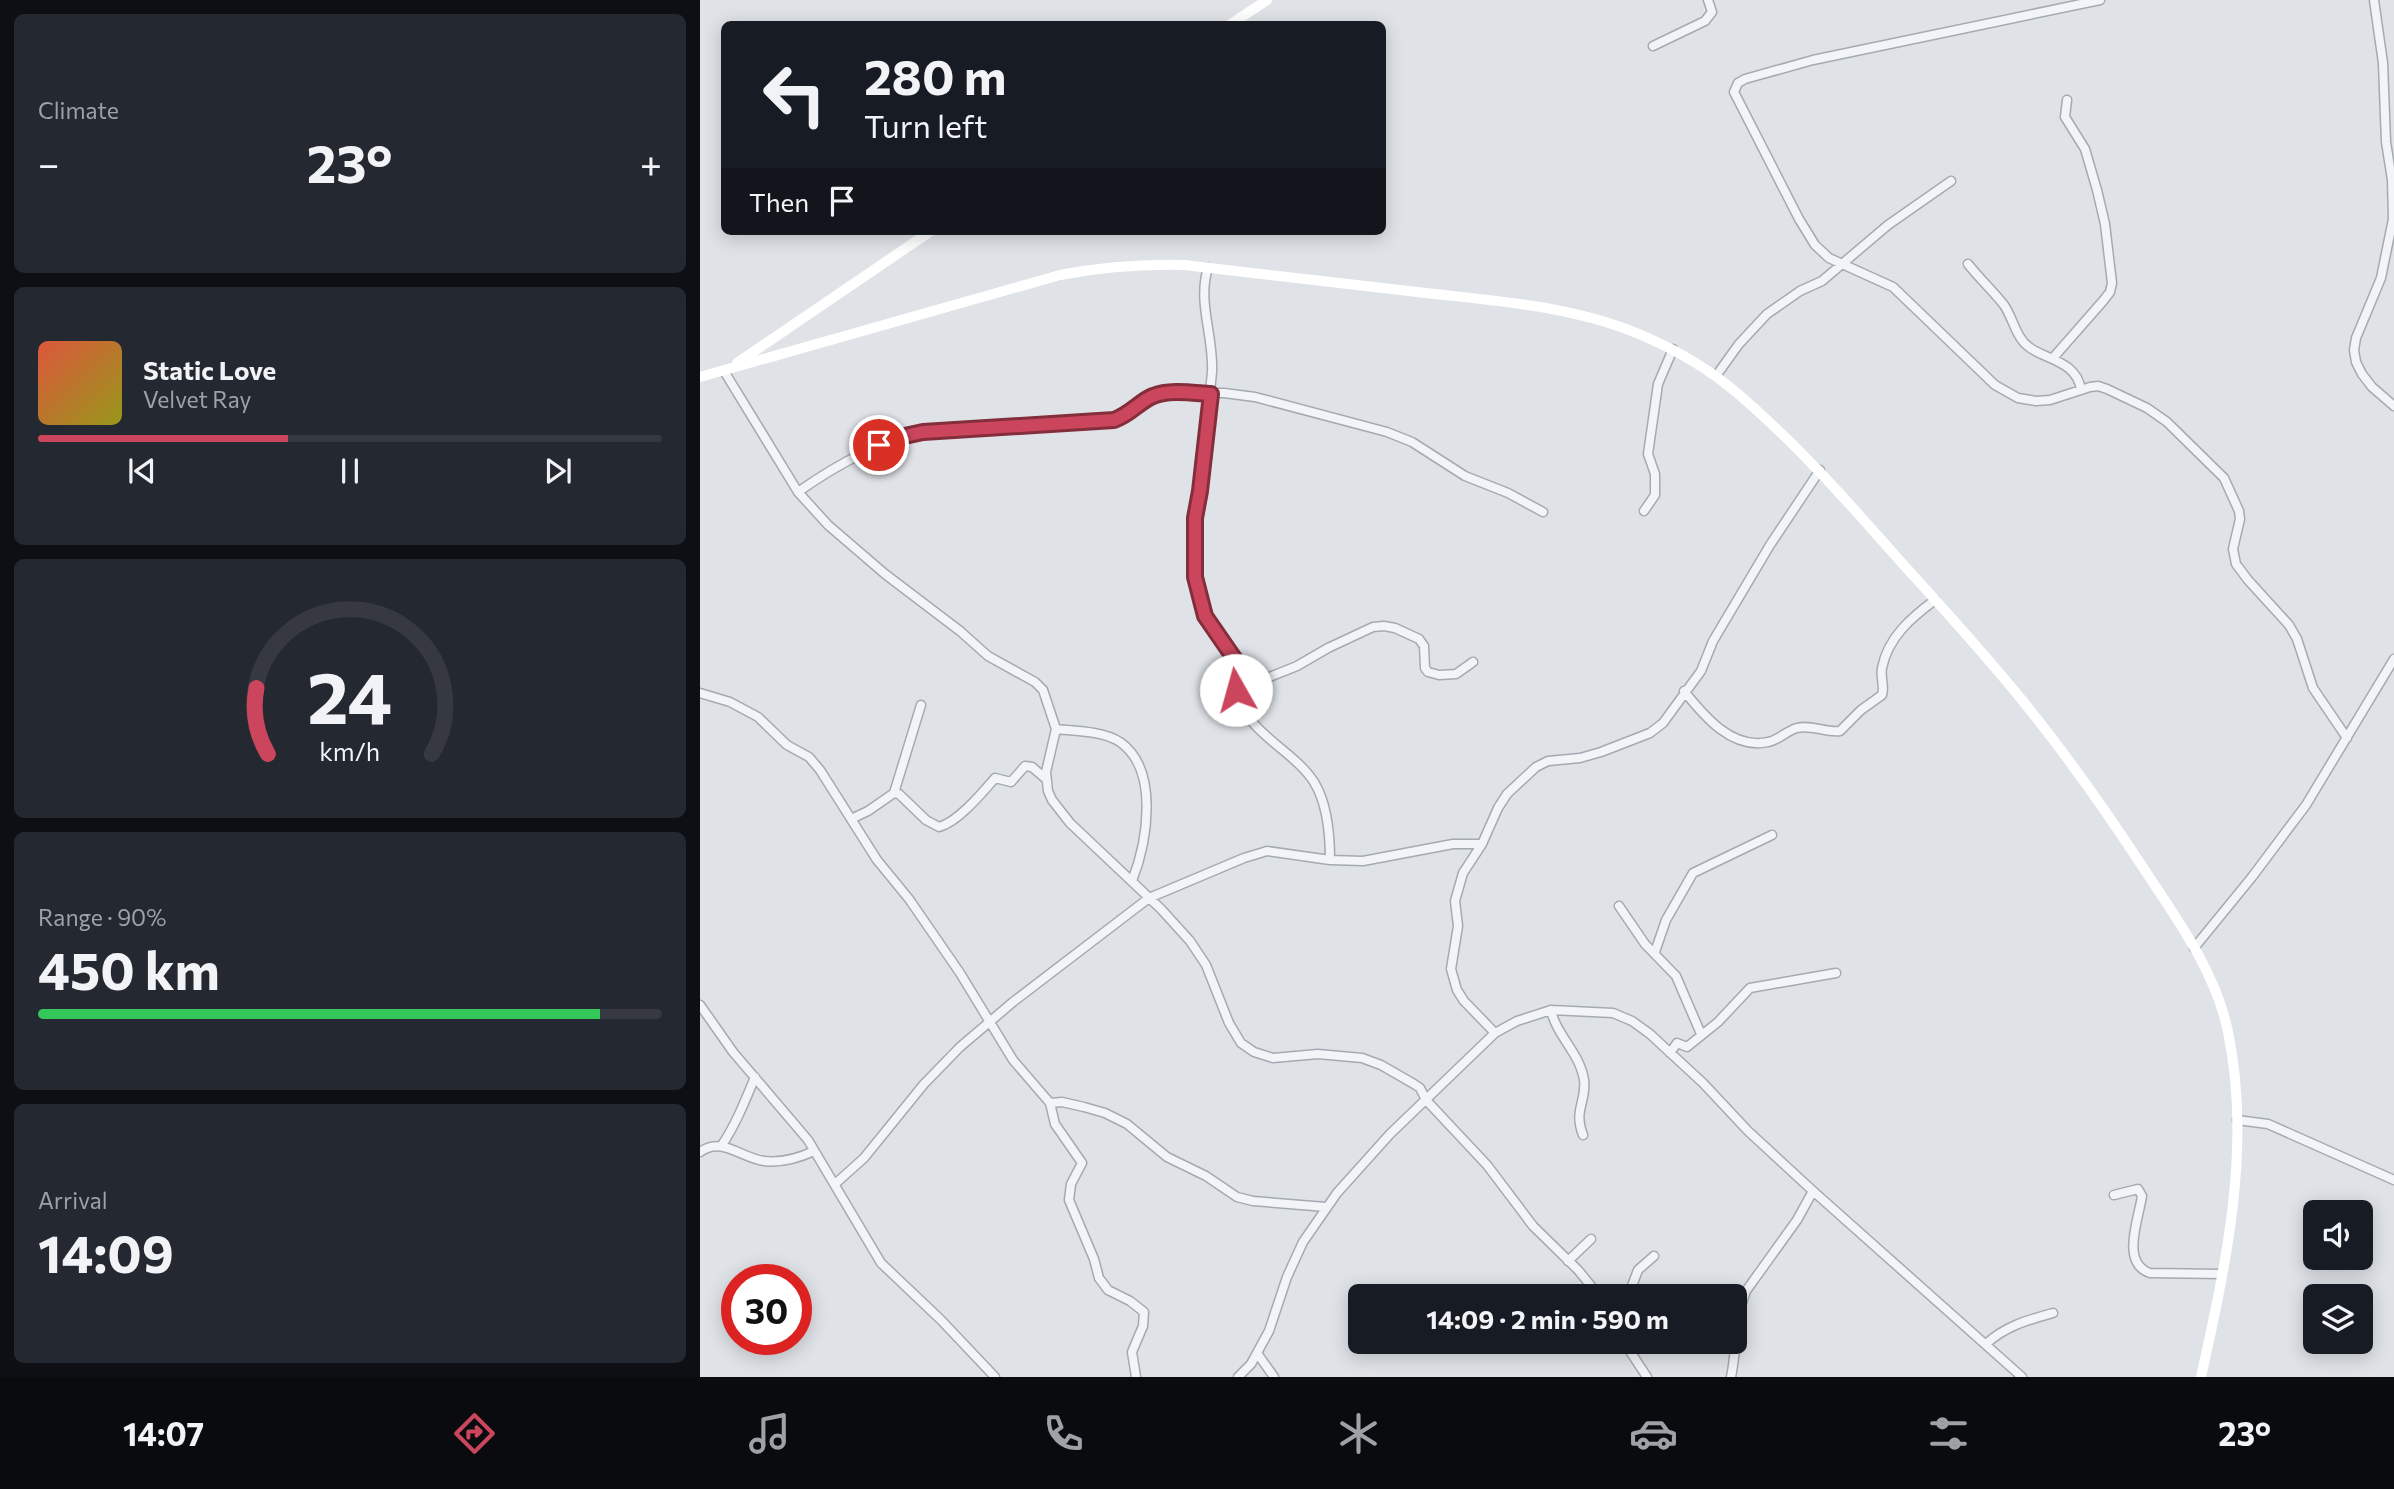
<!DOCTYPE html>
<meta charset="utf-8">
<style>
:root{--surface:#171b24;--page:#242831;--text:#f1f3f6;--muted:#9ea1a6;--line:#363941;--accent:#cb465c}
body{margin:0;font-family:Commissioner,sans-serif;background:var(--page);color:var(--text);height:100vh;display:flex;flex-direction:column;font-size:26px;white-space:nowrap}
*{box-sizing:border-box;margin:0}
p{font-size:23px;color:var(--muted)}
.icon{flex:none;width:38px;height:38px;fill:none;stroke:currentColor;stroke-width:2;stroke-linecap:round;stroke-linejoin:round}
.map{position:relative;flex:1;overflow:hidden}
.panel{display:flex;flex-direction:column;gap:14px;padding:14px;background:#0d0f14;width:700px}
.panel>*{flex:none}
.banner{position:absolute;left:21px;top:21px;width:665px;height:214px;border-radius:10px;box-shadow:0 4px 18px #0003;background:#171b24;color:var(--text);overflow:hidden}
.fabs{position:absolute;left:1603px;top:1200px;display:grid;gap:14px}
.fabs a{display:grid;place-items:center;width:70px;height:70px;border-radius:10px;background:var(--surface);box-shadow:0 4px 18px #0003;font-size:35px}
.speed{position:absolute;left:21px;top:1264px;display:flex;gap:14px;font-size:35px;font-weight:700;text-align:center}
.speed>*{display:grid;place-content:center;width:91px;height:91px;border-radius:50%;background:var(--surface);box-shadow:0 4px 18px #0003;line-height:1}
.speed .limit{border:10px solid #d22;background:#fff;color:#111}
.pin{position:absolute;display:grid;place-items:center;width:60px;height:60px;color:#fff;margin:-30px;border:4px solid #fff;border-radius:50%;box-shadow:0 2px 7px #0007}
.me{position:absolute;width:77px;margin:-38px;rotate:353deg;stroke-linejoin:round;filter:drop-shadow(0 0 5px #0008)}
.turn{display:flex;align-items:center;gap:24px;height:147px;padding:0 28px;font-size:32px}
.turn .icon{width:91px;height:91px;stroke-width:2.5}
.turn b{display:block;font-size:49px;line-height:60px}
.then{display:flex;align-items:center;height:66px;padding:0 28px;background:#0003;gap:14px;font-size:26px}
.big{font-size:52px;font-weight:700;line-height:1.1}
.panel .card{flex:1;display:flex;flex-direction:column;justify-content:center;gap:10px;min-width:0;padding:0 24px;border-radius:10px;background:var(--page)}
.panel .dial{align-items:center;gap:0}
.dial svg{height:182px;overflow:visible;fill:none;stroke:var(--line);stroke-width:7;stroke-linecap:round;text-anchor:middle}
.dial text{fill:var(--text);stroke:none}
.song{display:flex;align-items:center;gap:21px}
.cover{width:84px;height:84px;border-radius:10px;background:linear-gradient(135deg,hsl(10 70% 55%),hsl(60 70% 35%))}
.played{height:7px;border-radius:4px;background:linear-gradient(90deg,var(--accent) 40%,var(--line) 40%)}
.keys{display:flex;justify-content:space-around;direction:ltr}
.heat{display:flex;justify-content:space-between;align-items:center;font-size:38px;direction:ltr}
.charge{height:10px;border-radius:5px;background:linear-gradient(90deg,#34c759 90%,var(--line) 0)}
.trip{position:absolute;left:648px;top:1284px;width:399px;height:70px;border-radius:10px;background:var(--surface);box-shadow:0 4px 18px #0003;font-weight:700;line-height:70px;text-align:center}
.tabs{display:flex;height:112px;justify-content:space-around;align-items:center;background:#090b0e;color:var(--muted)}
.tabs .icon{width:49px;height:49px}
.tabs .selected{color:var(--accent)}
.tabs b{font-size:32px;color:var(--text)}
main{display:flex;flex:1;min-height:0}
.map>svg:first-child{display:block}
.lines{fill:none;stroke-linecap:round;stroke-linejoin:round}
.street-casing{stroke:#a4aab2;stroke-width:11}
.street{stroke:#f2f4f7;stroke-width:8}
.secondary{stroke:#fff;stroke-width:10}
.route-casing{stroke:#842e3c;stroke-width:18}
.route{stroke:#cb465c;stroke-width:12}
</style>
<main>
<section class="panel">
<div class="card"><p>Climate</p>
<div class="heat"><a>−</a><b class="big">23°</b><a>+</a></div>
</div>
<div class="card">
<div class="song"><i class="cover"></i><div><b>Static Love</b><p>Velvet Ray</p></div></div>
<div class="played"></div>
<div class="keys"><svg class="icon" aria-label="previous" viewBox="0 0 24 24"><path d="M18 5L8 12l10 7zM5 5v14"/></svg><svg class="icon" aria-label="pause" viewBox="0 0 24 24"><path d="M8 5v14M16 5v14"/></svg><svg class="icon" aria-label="next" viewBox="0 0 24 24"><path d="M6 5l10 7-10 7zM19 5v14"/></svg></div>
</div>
<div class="card dial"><svg viewBox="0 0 100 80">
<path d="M14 69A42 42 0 1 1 86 69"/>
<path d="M14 69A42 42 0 0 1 9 40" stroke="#cb465c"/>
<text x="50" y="56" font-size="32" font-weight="700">24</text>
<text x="50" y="72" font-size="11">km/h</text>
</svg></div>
<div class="card"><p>Range · 90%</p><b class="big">450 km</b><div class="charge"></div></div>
<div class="card"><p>Arrival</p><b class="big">14:09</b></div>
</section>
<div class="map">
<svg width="1694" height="1377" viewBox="0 0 1694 1377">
<rect width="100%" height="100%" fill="#dfe3e8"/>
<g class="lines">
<!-- street casing -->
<g class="street-casing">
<path id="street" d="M 1400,0 L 1113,60 L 1045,79 L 1038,83 L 1034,92 L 1099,219 L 1115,245 L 1129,258 L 1193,287 L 1295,385 L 1318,398 L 1336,401 L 1350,400 L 1390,387 L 1398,386 L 1407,389 L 1447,408 L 1467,422 L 1524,478 L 1539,511 L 1540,519 L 1533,549 L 1536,564 L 1548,580 L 1589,625 L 1597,639 L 1613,688 L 1647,738
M 1674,0 L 1683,63 L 1686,142 L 1692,180 L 1693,219 L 1681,278 L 1656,338 L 1654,350 L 1656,362 L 1662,374 L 1672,387 L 1694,406
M 953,46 L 1005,21 L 1012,12 L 1008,0
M 1268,264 C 1279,278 1293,291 1304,305 C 1313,318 1316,338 1329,347 C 1346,360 1377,361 1381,390
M 508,268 C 497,302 514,337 512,372 L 500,491 L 495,518 L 495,577 L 505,616 L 539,668 L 550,674 L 567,678 L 597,666 L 628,648 L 673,627 L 684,626 L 695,628 L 719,639 L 724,646 L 725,668 L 728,672 L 739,675 L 756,674 L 773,662
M 1353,358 L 1403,301 L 1410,292 L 1412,283 L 1405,224 L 1397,190 L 1385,149 L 1365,117 L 1367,100
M 24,371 L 98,492 L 128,525 L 185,574 L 260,631 L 288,656 L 335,682 L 343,690 L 356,729 L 346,772 L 348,791 L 352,800 L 370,823 L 461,909 L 490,941 L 506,965 L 529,1023 L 541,1043 L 554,1052 L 573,1058 L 618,1054 L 662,1058 L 681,1065 L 714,1084 L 720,1088 L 726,1100 L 787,1165 L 833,1226 L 878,1270 L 900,1297
M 1016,376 L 1039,344 L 1067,314 L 1100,291 L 1122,281 L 1188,225 L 1251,181
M 98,492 C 136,465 177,442 223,432 L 414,420 L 430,413 L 453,396 L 471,393 L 524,393 L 555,397 L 687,432 L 712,442 L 765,476 L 808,493 L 843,512
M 944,511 L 955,495 L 955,474 L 948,454 L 958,384 L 973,349
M 534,662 C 535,674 535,687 539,699 C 551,735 594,751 614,782 C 627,803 630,836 630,860
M 984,691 C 1004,716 1032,750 1068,742 C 1079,740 1086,731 1097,728 C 1111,724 1126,733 1140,731 L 1161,710 L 1182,695 C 1185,686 1180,677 1182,668 C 1188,637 1212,617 1235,600
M 0,693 L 30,702 L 58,717 L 87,745 L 109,757 L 120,770 L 177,860 L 209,899 L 260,973 L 313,1060 L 350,1103 L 355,1124 L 382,1163 L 371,1184 L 369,1200 L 394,1259 L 399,1278 L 408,1290 L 430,1301 L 444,1312 L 443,1326 L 432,1352 L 436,1377
M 356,729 C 375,731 403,731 420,742 C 460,770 447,843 432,881
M 194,793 L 199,794 L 226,820 L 239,827 C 258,822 282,793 295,778 L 311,782 L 325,766 L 332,767 L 346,779
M 151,819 L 168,811 L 194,793 L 221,705
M 919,906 L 945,944 L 976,976 L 1001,1034
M 1494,948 L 1552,877 L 1606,805 L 1694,659
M 955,952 L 966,920 L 993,873 L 1072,835
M 0,1005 L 33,1052 L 108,1140 L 181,1263 L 241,1320 L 295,1377
M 851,1010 C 856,1035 880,1053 884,1080 C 887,1101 873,1110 883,1135
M 795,1033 L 764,1001 L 757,990 L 751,969 L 758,926 L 755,901 L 763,873 L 782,844 L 798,808 L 807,794 L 836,767 L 848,761 L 880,758 L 901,752 L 950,733 L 963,723 L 1001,671 L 1013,641 L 1070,545 L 1120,470
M 970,1053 L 977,1043 L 987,1047 L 1018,1022 L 1050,988 L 1136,973
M 350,1103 L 362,1102 L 384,1107 L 405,1113 L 427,1124 L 467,1157 L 506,1176 L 537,1197 L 553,1201 L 626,1207
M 1537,1120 L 1568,1124 L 1694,1180
M 22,1145 C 36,1124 45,1101 55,1077
M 0,1152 C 22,1136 41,1158 64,1161 C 81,1163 99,1158 114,1151
M 135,1184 L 164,1158 L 224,1084 L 260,1047 L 313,1002 L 449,898 L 544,858 L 567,851 L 630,860 L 663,861 L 753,844 L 782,844
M 1414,1195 L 1438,1189 L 1442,1196 C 1439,1218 1420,1263 1450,1273 L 1522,1274
M 868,1261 L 891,1239
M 924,1297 L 930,1291 L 938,1270 L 954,1256
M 924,1342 L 947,1377
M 1286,1344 C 1305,1326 1328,1320 1353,1313
M 557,1353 L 574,1377
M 538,1377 L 551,1364 L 569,1331 L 587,1277 L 603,1242 L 637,1193 L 690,1134 L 795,1033 L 817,1021 L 851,1010 L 913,1013 L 932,1021 L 950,1034 L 1003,1083 L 1048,1131 L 1113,1191 L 1322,1377
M 1031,1377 C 1037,1348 1035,1319 1046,1291 L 1097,1220 L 1113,1191"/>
</g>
<!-- street -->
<use href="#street" class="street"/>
<!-- secondary -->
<path class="secondary" d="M 531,24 L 567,0
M 37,363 L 231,231
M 0,377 L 360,275 C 402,267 441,264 484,265 C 565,274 646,283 726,293 C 799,301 881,307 948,338 C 980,352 1011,371 1037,393 C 1097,444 1149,503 1201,562 C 1242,607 1283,652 1322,700 C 1366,754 1406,811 1444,869 C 1477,919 1516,972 1528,1032 C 1552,1147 1526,1264 1501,1377"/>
</g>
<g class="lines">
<!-- route casing -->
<g class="route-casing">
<path id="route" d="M 179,445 L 200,437 L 223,432 L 414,420 C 431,414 440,401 453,396 C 470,389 493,393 511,394 L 500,491 L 495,518 L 495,577 L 505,616 L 534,658 L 536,690"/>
</g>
<!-- route -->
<use href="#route" class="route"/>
</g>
</svg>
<div class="fabs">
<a><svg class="icon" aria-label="sound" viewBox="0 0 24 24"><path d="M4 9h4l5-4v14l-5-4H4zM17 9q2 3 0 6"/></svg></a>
<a><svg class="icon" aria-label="layers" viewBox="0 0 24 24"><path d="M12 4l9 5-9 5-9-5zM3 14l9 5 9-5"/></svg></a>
</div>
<div class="speed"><div class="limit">30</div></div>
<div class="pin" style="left:179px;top:445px;background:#d93025"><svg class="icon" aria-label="arrive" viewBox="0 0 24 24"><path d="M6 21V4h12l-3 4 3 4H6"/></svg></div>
<svg class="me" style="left:536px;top:690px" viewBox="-20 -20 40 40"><circle r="19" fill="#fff"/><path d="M0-13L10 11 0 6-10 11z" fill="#cb465c"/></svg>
<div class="trip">14:09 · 2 min · 590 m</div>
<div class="banner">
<div class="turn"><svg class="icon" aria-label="left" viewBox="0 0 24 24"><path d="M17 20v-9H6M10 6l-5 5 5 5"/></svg><div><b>280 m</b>Turn left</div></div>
<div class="then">Then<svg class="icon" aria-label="arrive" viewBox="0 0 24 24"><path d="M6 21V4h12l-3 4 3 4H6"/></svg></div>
</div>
</div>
</main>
<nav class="tabs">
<b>14:07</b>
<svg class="icon selected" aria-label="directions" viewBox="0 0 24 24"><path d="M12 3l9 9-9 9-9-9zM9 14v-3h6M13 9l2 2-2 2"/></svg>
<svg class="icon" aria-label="music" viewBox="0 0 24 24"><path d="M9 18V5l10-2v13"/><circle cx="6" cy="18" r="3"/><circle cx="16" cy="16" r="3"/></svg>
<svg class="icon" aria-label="phone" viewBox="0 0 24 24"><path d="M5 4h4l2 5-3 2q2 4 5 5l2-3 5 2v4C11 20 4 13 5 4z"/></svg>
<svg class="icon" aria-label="climate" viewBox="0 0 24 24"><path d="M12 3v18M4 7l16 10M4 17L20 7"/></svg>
<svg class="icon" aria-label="car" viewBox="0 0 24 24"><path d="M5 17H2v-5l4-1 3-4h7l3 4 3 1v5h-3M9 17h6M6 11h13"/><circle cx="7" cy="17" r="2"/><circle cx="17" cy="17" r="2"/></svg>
<svg class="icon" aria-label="filters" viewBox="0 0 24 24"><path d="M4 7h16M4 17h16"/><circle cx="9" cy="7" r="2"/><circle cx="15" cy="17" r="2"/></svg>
<b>23°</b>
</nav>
